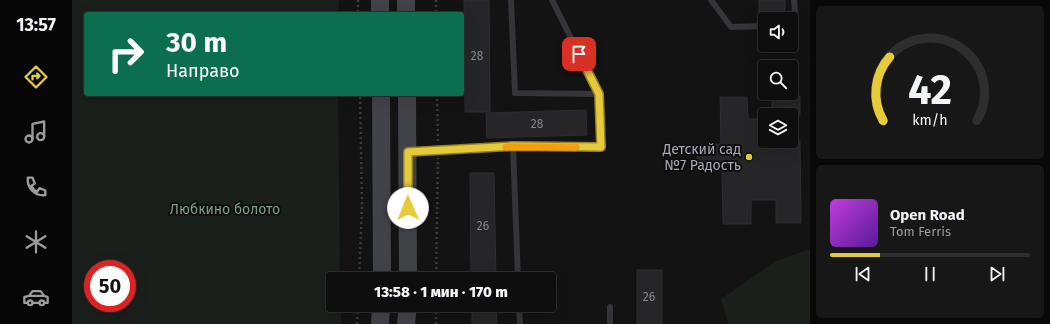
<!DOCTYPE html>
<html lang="ru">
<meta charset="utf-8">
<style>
:root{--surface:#0e0e0f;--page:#171718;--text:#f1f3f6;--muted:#9b9c9e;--line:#2e2e2f;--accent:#e5cb3a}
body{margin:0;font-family:"Fira Sans",sans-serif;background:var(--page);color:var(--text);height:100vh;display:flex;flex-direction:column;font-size:15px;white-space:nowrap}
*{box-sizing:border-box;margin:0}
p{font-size:13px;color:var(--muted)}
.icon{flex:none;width:22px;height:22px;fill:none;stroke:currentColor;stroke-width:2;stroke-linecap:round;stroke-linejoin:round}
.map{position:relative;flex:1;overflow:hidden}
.panel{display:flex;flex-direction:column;gap:6px;padding:6px;background:#080808;width:240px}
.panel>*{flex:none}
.top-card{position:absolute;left:12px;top:12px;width:380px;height:84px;border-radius:4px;box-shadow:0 4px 16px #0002,0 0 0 1px var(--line);background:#0b6e4f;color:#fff;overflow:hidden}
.tools{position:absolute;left:686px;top:12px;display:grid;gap:8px}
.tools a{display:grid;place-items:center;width:40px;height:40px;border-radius:4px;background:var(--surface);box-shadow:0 4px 16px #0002,0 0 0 1px var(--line);font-size:20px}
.speed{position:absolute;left:12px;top:260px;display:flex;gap:8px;font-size:20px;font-weight:700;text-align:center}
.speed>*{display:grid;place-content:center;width:52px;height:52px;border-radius:50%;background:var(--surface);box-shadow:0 4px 16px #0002,0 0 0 1px var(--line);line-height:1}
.speed .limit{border:6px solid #d22;background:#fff;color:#111}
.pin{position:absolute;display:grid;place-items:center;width:34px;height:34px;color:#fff;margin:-17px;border-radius:8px;box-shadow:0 2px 6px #0006}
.me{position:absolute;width:44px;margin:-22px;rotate:359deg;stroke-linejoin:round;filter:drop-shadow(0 0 3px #0008)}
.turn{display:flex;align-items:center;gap:14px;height:84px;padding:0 16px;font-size:18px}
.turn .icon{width:52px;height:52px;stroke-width:2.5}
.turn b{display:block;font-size:28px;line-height:34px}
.panel .tile{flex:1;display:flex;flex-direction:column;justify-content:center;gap:6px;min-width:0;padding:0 14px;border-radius:6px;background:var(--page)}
.panel .dial{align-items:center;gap:0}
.dial svg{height:104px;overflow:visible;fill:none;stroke:var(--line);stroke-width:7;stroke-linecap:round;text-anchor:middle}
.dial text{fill:var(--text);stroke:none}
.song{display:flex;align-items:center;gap:12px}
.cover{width:48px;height:48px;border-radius:6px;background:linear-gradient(135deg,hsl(290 70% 55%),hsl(270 70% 35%))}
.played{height:4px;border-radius:2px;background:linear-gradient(90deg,var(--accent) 25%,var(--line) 25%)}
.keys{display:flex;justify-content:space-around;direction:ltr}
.trip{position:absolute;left:254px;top:272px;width:230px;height:40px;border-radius:4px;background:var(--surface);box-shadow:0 4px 16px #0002,0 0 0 1px var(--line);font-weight:800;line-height:40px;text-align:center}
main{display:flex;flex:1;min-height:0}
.tabs{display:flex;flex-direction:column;width:72px;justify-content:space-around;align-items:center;background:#060606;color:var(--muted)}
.tabs .icon{width:28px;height:28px}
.tabs .current{color:var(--accent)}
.tabs b{font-size:18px;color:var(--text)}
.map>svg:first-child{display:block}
.green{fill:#1a1f1b;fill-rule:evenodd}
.building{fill:#262628;stroke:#2e2d30}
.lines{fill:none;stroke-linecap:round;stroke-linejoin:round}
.path{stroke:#3a3b40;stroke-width:2.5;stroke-dasharray:2 3;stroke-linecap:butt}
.service{stroke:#343439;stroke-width:6}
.secondary{stroke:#424349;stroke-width:18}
.route-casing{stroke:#958426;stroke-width:10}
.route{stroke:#e5cb3a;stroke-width:7}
.slow{stroke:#f59e0b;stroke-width:7}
.poi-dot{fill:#e5cb3a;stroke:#0e0e0f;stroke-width:1.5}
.labels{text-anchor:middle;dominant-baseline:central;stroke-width:4;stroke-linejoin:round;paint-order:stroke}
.number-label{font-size:12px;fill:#848690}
.poi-label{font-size:14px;fill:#a5a7b4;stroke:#0e0e0f;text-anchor:end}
.park-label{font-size:14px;fill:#7e9e85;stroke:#0e0e0f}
</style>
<main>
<nav class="tabs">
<b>13:57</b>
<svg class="icon current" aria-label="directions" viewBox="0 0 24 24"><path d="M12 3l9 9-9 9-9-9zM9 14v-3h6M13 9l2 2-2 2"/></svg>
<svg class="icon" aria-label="music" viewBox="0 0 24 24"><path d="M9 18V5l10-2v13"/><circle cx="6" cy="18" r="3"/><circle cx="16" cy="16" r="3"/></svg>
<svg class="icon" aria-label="phone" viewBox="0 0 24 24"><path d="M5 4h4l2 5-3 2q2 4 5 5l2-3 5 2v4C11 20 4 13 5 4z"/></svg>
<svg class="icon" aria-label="climate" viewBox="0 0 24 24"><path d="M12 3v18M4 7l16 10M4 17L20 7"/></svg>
<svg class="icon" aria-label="car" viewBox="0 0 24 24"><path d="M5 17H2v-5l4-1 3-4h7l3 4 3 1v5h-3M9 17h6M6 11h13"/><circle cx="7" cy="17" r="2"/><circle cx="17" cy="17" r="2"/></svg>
</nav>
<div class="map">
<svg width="738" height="324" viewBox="0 0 738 324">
<rect width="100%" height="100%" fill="#131314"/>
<!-- green -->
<path class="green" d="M 0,0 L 267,0 L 266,14 L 14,14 L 14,94 L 266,94 L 268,279 L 261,279 L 261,305 L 269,305 L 269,324 L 0,324 ZM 21,269 L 55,269 L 55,303 L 21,303 Z
M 738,249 L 738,324 L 656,324 L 649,299 L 704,261 Z"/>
<!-- building -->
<path class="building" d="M 392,0 L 417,0 L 418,112 L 393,112 Z
M 687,0 L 713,0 L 713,14 L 687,15 Z
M 728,96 L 728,115 L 700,115 L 700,97 Z
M 648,97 L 675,97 L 676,119 L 693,119 L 693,141 L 728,141 L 729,223 L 704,223 L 704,200 L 679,200 L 679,224 L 651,224 L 650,170 L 625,171 L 625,145 L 649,144 Z
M 514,110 L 515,135 L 415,138 L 414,113 Z
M 398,173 L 422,173 L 424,279 L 399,279 Z
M 565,270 L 590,270 L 590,324 L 565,324 Z
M 400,305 L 424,305 L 425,324 L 400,324 Z"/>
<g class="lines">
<!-- path -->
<path class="path" d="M 286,0 L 286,14
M 364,0 L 364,14
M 365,94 L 366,141
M 287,279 L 290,207 L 288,94
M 364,279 L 366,158
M 285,324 L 286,305
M 364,324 L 364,305"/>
<!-- service -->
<path class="service" d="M 439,0 L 443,93 L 527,94
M 639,0 L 659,27 L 693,26
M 719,26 L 724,26 L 722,0
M 441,146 L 446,279
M 337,152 L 441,146 L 529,147 L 527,94 L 480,0
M 447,305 L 448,324
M 538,307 L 538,324"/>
<!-- secondary -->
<path class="secondary" d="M 308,0 L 308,14
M 334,0 L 334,14
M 309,94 L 310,279
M 335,94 L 336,279
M 308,324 L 309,305
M 334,324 L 336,305"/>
</g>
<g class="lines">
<!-- route casing -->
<g class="route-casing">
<path id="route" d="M 336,208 L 336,152 L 441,146 L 529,147 L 527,94 L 507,54"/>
</g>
<!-- route -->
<use href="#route" class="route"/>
<!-- slow -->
<path class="slow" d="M 434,147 L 504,147"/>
</g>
<!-- markers -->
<circle class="poi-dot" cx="677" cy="157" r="4"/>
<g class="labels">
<!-- number labels -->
<g class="number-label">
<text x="405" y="56">28</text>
<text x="465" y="124">28</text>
<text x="411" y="226">26</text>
<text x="577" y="297">26</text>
</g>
<!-- poi labels -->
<g class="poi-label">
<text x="669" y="149">Детский сад<tspan x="669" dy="16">№7 Радость</tspan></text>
</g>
<!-- park labels -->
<g class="park-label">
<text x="153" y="209">Любкино болото</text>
</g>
</g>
</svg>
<div class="tools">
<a><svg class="icon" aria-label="sound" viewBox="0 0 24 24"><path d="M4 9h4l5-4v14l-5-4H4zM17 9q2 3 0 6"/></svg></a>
<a><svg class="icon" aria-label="search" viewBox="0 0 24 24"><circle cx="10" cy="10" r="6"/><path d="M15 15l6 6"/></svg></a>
<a><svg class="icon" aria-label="layers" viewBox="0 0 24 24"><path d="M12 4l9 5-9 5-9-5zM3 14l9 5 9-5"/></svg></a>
</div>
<div class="speed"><div class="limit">50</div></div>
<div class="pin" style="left:507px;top:54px;background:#d93025"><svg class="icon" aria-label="arrive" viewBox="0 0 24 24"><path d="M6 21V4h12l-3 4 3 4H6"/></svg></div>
<svg class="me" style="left:336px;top:208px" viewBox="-20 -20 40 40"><circle r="19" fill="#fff"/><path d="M0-13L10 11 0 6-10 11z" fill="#e5cb3a"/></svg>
<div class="trip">13:58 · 1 мин · 170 m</div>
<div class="top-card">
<div class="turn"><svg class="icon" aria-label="right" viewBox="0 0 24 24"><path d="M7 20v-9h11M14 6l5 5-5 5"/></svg><div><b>30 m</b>Направо</div></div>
</div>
</div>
<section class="panel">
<div class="tile dial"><svg viewBox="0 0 100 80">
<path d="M14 69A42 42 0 1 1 86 69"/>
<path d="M14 69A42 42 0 0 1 19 20" stroke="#e5cb3a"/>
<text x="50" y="56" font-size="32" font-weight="700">42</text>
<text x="50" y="72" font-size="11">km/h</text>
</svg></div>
<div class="tile">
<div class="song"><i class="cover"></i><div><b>Open Road</b><p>Tom Ferris</p></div></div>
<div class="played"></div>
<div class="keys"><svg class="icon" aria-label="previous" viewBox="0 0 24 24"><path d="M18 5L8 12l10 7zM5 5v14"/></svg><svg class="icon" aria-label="pause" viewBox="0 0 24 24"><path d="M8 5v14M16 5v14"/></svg><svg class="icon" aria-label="next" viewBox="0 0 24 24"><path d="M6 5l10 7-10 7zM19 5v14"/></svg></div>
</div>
</section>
</main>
